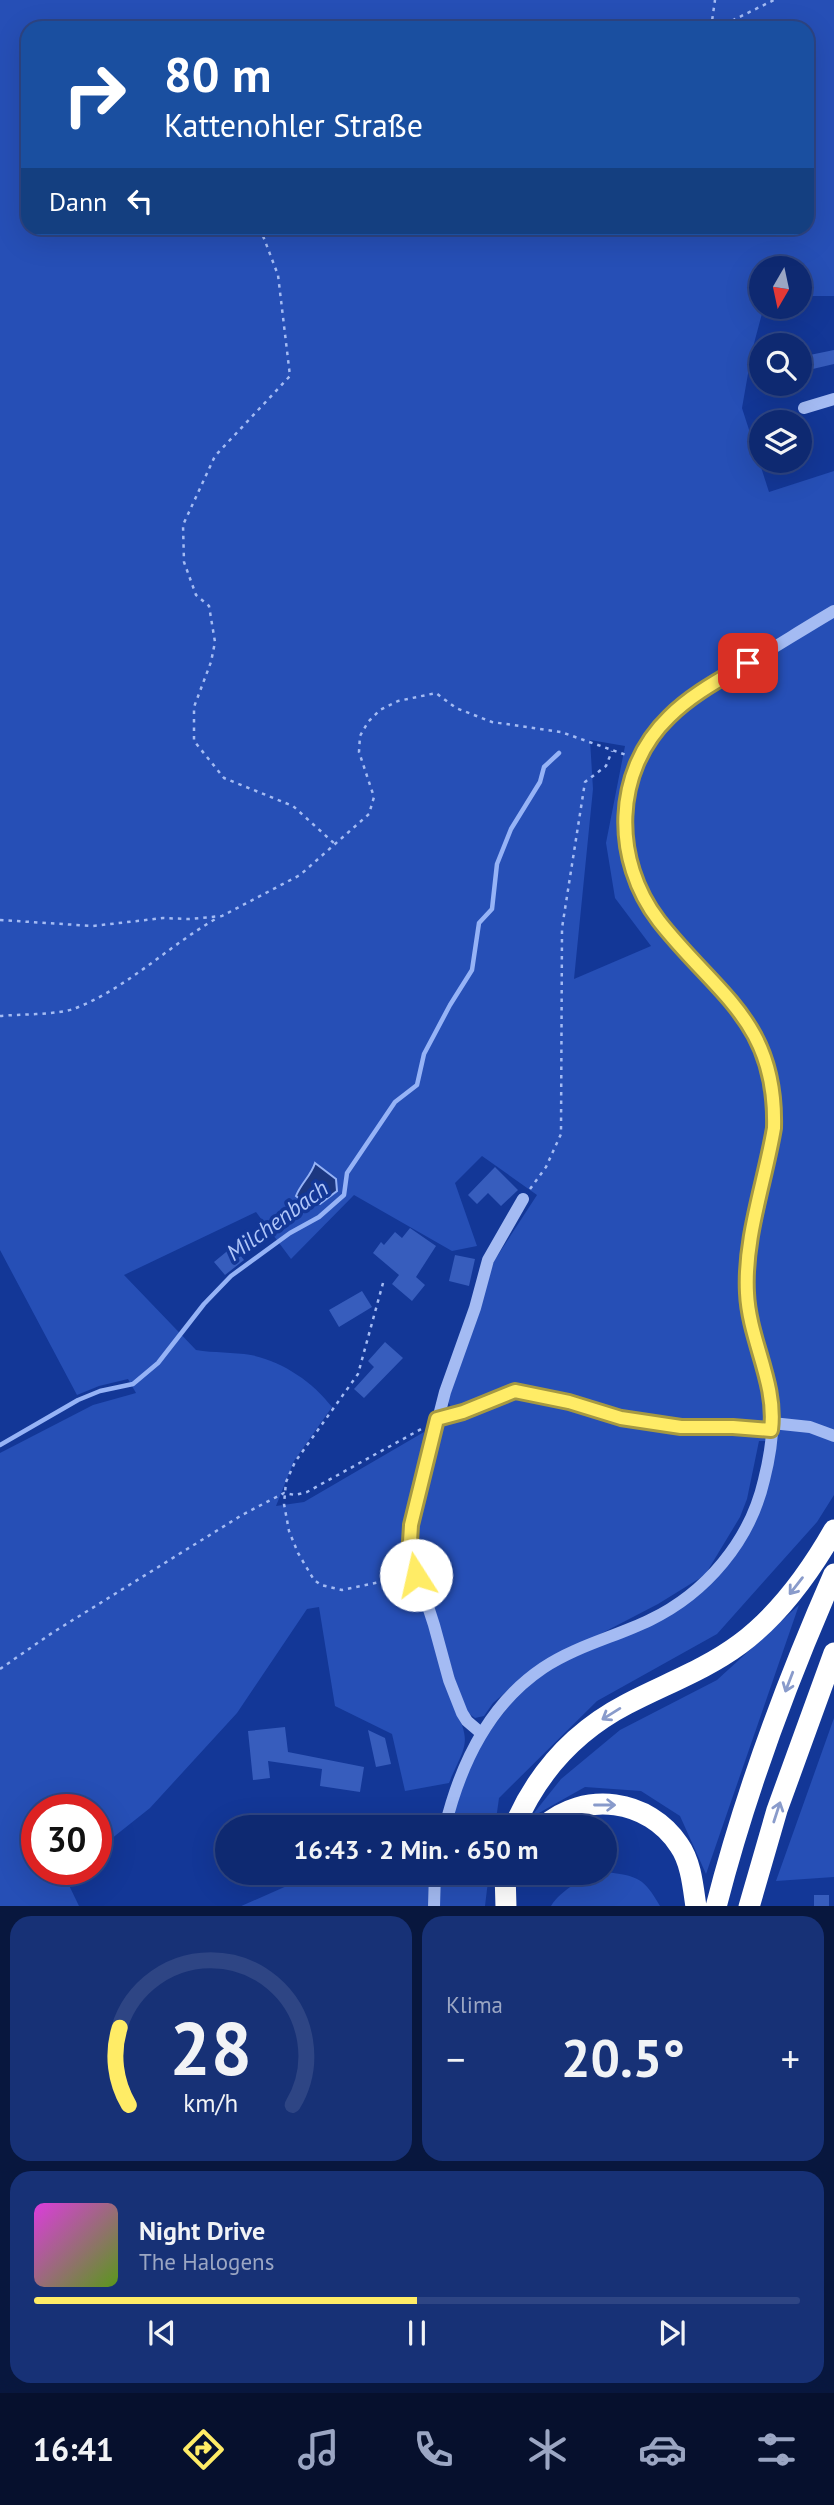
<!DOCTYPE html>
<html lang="de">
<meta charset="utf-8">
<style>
:root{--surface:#0e2971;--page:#173176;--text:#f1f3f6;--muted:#9ba6c3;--line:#2e4584;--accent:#ffec66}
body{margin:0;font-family:"PT Sans",sans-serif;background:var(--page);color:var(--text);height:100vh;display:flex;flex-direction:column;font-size:26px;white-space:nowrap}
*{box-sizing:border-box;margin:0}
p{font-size:23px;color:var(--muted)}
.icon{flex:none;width:38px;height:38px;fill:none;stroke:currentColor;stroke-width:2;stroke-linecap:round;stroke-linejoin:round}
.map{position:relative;height:1906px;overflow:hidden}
.side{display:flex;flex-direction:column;gap:10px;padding:10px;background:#08173e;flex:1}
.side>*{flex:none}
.top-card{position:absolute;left:21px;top:21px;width:793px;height:214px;border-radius:21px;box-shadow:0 7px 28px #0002,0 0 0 2px var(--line);background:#1a4fa0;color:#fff;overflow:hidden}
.needle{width:46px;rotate:189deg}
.tools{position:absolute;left:749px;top:256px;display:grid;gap:14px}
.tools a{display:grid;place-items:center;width:63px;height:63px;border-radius:50%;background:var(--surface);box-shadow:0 7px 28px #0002,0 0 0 2px var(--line);font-size:35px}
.speed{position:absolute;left:21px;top:1794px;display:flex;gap:14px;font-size:35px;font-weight:700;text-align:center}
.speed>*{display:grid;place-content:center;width:91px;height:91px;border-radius:50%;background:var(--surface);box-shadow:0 7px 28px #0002,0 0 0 2px var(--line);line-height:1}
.speed .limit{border:10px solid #d22;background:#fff;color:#111}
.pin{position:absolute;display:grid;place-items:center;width:60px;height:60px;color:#fff;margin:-30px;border-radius:14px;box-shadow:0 4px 10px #0006}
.me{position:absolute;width:77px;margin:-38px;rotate:350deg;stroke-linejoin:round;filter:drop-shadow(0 0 5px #0008)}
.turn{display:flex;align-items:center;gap:24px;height:147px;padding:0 28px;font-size:32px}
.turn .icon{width:91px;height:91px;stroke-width:2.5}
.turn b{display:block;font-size:49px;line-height:60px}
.then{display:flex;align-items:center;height:66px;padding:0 28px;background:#0003;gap:14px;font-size:26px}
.big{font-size:52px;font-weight:800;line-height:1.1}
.side .widget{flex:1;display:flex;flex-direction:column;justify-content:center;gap:10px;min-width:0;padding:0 24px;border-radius:21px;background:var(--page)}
.side .dial{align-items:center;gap:0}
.dial svg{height:182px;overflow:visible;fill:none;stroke:var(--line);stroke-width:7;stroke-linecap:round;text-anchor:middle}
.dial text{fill:var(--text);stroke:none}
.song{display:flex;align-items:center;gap:21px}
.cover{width:84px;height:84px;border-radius:10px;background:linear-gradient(135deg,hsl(300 70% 55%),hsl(90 70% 35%))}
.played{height:7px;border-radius:4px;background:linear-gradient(90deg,var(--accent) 50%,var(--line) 50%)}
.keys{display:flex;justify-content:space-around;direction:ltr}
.heat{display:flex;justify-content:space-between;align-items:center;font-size:38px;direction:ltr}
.side .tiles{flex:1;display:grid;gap:10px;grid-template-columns:1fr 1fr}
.widget:last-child{grid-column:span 2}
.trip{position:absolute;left:215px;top:1815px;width:402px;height:70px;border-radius:35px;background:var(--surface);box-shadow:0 7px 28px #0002,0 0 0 2px var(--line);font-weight:800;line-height:70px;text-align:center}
.tab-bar{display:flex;height:112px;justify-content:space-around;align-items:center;background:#06102d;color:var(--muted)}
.tab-bar .icon{width:49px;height:49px}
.tab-bar .current{color:var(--accent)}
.tab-bar b{font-size:32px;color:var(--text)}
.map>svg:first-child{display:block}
.green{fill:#264fb6;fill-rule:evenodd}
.water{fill:#1c3780;stroke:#96b3f6;stroke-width:2}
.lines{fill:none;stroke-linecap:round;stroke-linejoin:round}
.stream{stroke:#96b3f6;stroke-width:4.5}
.building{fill:#375dbd}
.path{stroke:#a4bbf3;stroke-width:2.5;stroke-dasharray:3.5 5;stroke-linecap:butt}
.minor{stroke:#a4bbf3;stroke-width:12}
.highway{stroke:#fff;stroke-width:21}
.oneway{stroke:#899bcb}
.route-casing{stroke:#a69942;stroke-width:18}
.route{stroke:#ffec66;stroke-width:12}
.labels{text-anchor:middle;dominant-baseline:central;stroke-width:7;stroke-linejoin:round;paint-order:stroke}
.water-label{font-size:23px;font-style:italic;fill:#b0c6f9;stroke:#133797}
</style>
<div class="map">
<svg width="834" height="1907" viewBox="0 0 834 1907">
<rect width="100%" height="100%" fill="#133797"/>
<!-- green -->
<path class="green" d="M 0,0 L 834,0 L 834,296 L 800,296 L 800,268 L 761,268 L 761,306 L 764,306 L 752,351 L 742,408 L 769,492 L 834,471 L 834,1495 L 817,1522 L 717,1634 L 597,1701 L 499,1798 L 495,1827 L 414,1827 L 439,1815 L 447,1818 L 469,1758 L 531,1677 L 688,1596 L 750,1521 L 770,1441 L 759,1441 L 747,1499 L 740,1517 L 705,1575 L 658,1604 L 533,1669 L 493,1703 L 484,1716 L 475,1718 L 464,1710 L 414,1541 L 437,1420 L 515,1389 L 461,1409 L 451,1408 L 446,1396 L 494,1261 L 537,1195 L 482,1156 L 455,1183 L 477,1246 L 452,1251 L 354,1195 L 291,1259 L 256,1212 L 124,1275 L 196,1350 C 214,1353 233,1352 251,1355 C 282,1361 313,1382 332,1407 L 294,1461 L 276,1506 L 304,1502 L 424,1432 L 423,1458 L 407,1524 L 453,1705 C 473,1744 465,1745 449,1783 L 405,1791 L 392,1734 L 335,1706 L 319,1607 L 307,1609 L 237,1713 L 150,1808 L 96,1851 L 96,1810 L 37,1810 L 37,1869 L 74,1869 L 65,1877 L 79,1906 L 0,1907 L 0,1453 L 93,1405 L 136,1393 L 128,1379 L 99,1386 L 77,1395 L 0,1250 ZM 28,28 L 807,28 L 807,228 L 28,228 ZM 590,740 L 625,746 L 606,843 L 615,898 L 651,946 L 574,979 L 593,789 Z
M 799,1605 L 706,1874 L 680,1816 L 641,1791 L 585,1787 L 530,1818 L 561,1779 L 620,1730 L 717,1680 Z
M 834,1718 L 834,1877 L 776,1881 Z
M 606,1872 C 638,1876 644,1878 660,1906 L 551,1906 C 561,1890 587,1874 606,1872 Z
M 316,1873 L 489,1873 L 485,1906 L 239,1907 Z"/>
<!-- water -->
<path class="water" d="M 315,1163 L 336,1179 L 337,1191 L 320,1204 L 302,1201 L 296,1196 C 301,1183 311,1176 315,1163 Z"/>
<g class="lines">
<!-- stream -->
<path class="stream" d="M 0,1445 L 78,1400 L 100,1391 L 133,1384 L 158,1363 L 204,1304 L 231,1276 L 290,1233 L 319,1217 L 344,1195 L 347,1173 L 395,1102 L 417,1085 L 424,1054 L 450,1005 L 472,970 L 479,923 L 492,909 L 497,864 L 511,829 L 540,782 L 544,767 L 559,753"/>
</g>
<!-- building -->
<path class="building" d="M 834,350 L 834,364 L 800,372 L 800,357 Z
M 495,1167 L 518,1190 L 501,1206 L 488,1193 L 477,1204 L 468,1195 Z
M 410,1228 L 436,1246 L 416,1277 L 425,1285 L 412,1301 L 392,1284 L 399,1275 L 373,1253 L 381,1242 L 384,1245 L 395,1232 L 402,1238 Z
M 248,1230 L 257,1243 L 241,1256 L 244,1260 L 225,1275 L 214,1262 L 237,1243 L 235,1240 Z
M 455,1255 L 475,1259 L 469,1286 L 449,1281 Z
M 362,1291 L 372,1307 L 339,1327 L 329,1310 Z
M 385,1342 L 403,1358 L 364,1398 L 354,1389 L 374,1367 L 368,1361 Z
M 285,1727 L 288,1752 L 364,1767 L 360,1792 L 320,1786 L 322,1769 L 268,1761 L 270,1778 L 253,1780 L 248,1731 Z
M 368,1730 L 385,1738 L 391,1764 L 376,1767 Z
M 814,1895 L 829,1895 L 829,1906 L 814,1906 Z"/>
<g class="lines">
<!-- path -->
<path class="path" d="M 711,28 L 715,0
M 717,28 L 774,0
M 260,228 L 278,275 L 290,376 L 215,456 L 183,525 L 184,562 L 196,595 L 209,606 L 215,642 L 211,662 L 194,707 L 194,741 L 224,778 L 293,806 L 336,845
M 0,920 L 93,926 L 163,918 L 189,919 L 222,916 L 300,875 L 369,814 L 374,797 L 359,752 L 360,736 L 368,722 L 380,710 L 398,701 L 436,693 L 456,708 L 492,722 L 561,732 L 629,756
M 0,1016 C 20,1014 59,1015 76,1008 C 129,987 169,945 219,917
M 530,1189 L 546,1167 L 561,1134 L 562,928 L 585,782 L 606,766 L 612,751
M 383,1283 L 358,1374 L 295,1462 L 286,1482 L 284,1504 L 289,1531 L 298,1553 L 314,1580 L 321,1585 L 342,1590 L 385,1581 L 406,1581
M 0,1669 L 52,1633 L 242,1515 L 284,1493 L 295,1495 L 307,1492 L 423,1428"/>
<!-- minor -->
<path class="minor" d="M 804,408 L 834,399
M 437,1419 L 463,1412 L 515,1391 L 569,1402 L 621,1418 L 681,1427 L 733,1427 L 771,1431
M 772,1423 L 810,1427 L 834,1436
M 481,1733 L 467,1721 L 462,1713 L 449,1680 L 434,1625 L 412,1557 L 411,1525 L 445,1392 L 475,1308 L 488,1260 L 523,1199
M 445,1827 C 460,1765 488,1705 543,1668 C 576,1646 615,1637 650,1620 C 706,1593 750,1541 764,1480 C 770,1456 775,1426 771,1401 C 764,1357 746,1317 747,1271 C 755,1204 786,1135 767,1067 C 750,1008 700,970 662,924 C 640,897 625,862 625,827 C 622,741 683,702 748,663 C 777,646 805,628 834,611
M 434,1907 L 435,1872"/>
<!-- highway -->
<path class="highway" d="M 514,1827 C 537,1773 575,1731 627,1704 C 665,1684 705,1670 740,1644 C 779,1615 810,1572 834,1530
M 543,1827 C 584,1790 649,1799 679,1845 C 691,1862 693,1886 696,1907
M 505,1872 L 506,1907
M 716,1907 C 745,1793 787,1681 834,1574
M 749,1907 L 777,1810 L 834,1653"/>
</g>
<!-- one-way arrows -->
<defs><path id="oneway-shaft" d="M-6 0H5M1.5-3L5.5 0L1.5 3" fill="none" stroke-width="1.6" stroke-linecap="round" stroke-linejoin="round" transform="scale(1.75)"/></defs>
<g class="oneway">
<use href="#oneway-shaft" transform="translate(796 1586) rotate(128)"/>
<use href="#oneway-shaft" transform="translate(789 1682) rotate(111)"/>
<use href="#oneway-shaft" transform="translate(611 1714) rotate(148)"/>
<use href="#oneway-shaft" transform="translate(605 1805)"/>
<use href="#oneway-shaft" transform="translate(777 1812) rotate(-72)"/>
</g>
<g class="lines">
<!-- route casing -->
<g class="route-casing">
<path id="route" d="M 416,1575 L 410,1542 L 411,1525 L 437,1419 L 463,1412 L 515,1391 L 569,1402 L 621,1418 L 681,1427 L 733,1427 L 771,1430 C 777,1383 749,1340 747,1293 C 744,1238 765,1182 774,1128 C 777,1021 717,995 659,921 C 612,860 613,771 669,717 C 692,694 721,679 748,663"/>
</g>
<!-- route -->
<use href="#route" class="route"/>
</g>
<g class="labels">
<!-- water labels -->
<g class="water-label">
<text transform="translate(277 1220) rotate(-36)">Milchenbach</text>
</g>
</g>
</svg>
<div class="tools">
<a><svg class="needle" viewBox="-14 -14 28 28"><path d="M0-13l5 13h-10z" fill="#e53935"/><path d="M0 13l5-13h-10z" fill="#9ba6c3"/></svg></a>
<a><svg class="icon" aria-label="search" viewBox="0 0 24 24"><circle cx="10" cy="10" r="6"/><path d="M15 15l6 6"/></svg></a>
<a><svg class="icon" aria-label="layers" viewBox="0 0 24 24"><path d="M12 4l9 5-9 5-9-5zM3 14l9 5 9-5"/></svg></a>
</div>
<div class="speed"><div class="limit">30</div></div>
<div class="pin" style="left:748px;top:663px;background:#d93025"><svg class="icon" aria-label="arrive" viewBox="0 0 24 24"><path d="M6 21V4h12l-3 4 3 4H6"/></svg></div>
<svg class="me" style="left:416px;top:1575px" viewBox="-20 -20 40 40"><circle r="19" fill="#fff"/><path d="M0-13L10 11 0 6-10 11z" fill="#ffec66"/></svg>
<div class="trip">16:43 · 2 Min. · 650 m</div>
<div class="top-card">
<div class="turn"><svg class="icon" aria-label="right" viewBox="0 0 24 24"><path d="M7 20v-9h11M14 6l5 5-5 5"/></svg><div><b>80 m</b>Kattenohler Straße</div></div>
<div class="then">Dann<svg class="icon" aria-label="left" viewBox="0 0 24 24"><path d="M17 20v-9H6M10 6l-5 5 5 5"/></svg></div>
</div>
</div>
<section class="side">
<div class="tiles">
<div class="widget dial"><svg viewBox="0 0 100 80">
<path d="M14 69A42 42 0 1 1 86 69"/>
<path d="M14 69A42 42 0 0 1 10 35" stroke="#ffec66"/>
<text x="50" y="56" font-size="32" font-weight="700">28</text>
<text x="50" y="72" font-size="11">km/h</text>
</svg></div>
<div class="widget"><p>Klima</p>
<div class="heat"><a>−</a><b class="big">20.5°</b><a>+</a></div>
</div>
<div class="widget">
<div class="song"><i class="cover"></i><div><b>Night Drive</b><p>The Halogens</p></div></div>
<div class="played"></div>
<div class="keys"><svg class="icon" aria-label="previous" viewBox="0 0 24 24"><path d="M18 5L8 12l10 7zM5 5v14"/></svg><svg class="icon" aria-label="pause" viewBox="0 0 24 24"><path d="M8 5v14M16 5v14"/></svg><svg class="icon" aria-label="next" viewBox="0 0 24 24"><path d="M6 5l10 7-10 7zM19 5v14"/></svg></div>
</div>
</div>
</section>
<nav class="tab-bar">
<b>16:41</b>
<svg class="icon current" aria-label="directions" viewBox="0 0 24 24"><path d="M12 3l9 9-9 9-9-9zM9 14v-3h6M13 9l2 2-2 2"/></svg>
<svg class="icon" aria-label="music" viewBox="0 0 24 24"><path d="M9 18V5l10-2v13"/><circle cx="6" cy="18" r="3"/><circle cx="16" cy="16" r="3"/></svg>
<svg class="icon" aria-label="phone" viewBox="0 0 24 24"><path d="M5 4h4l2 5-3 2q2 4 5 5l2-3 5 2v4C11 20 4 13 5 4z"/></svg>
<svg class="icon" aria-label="climate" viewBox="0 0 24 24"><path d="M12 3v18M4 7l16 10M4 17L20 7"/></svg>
<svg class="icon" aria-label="car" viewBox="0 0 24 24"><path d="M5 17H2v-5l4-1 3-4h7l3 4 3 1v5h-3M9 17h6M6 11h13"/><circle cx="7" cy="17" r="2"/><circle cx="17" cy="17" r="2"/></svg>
<svg class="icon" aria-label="filters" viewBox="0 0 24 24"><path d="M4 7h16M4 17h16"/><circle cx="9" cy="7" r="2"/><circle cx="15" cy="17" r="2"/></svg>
</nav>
